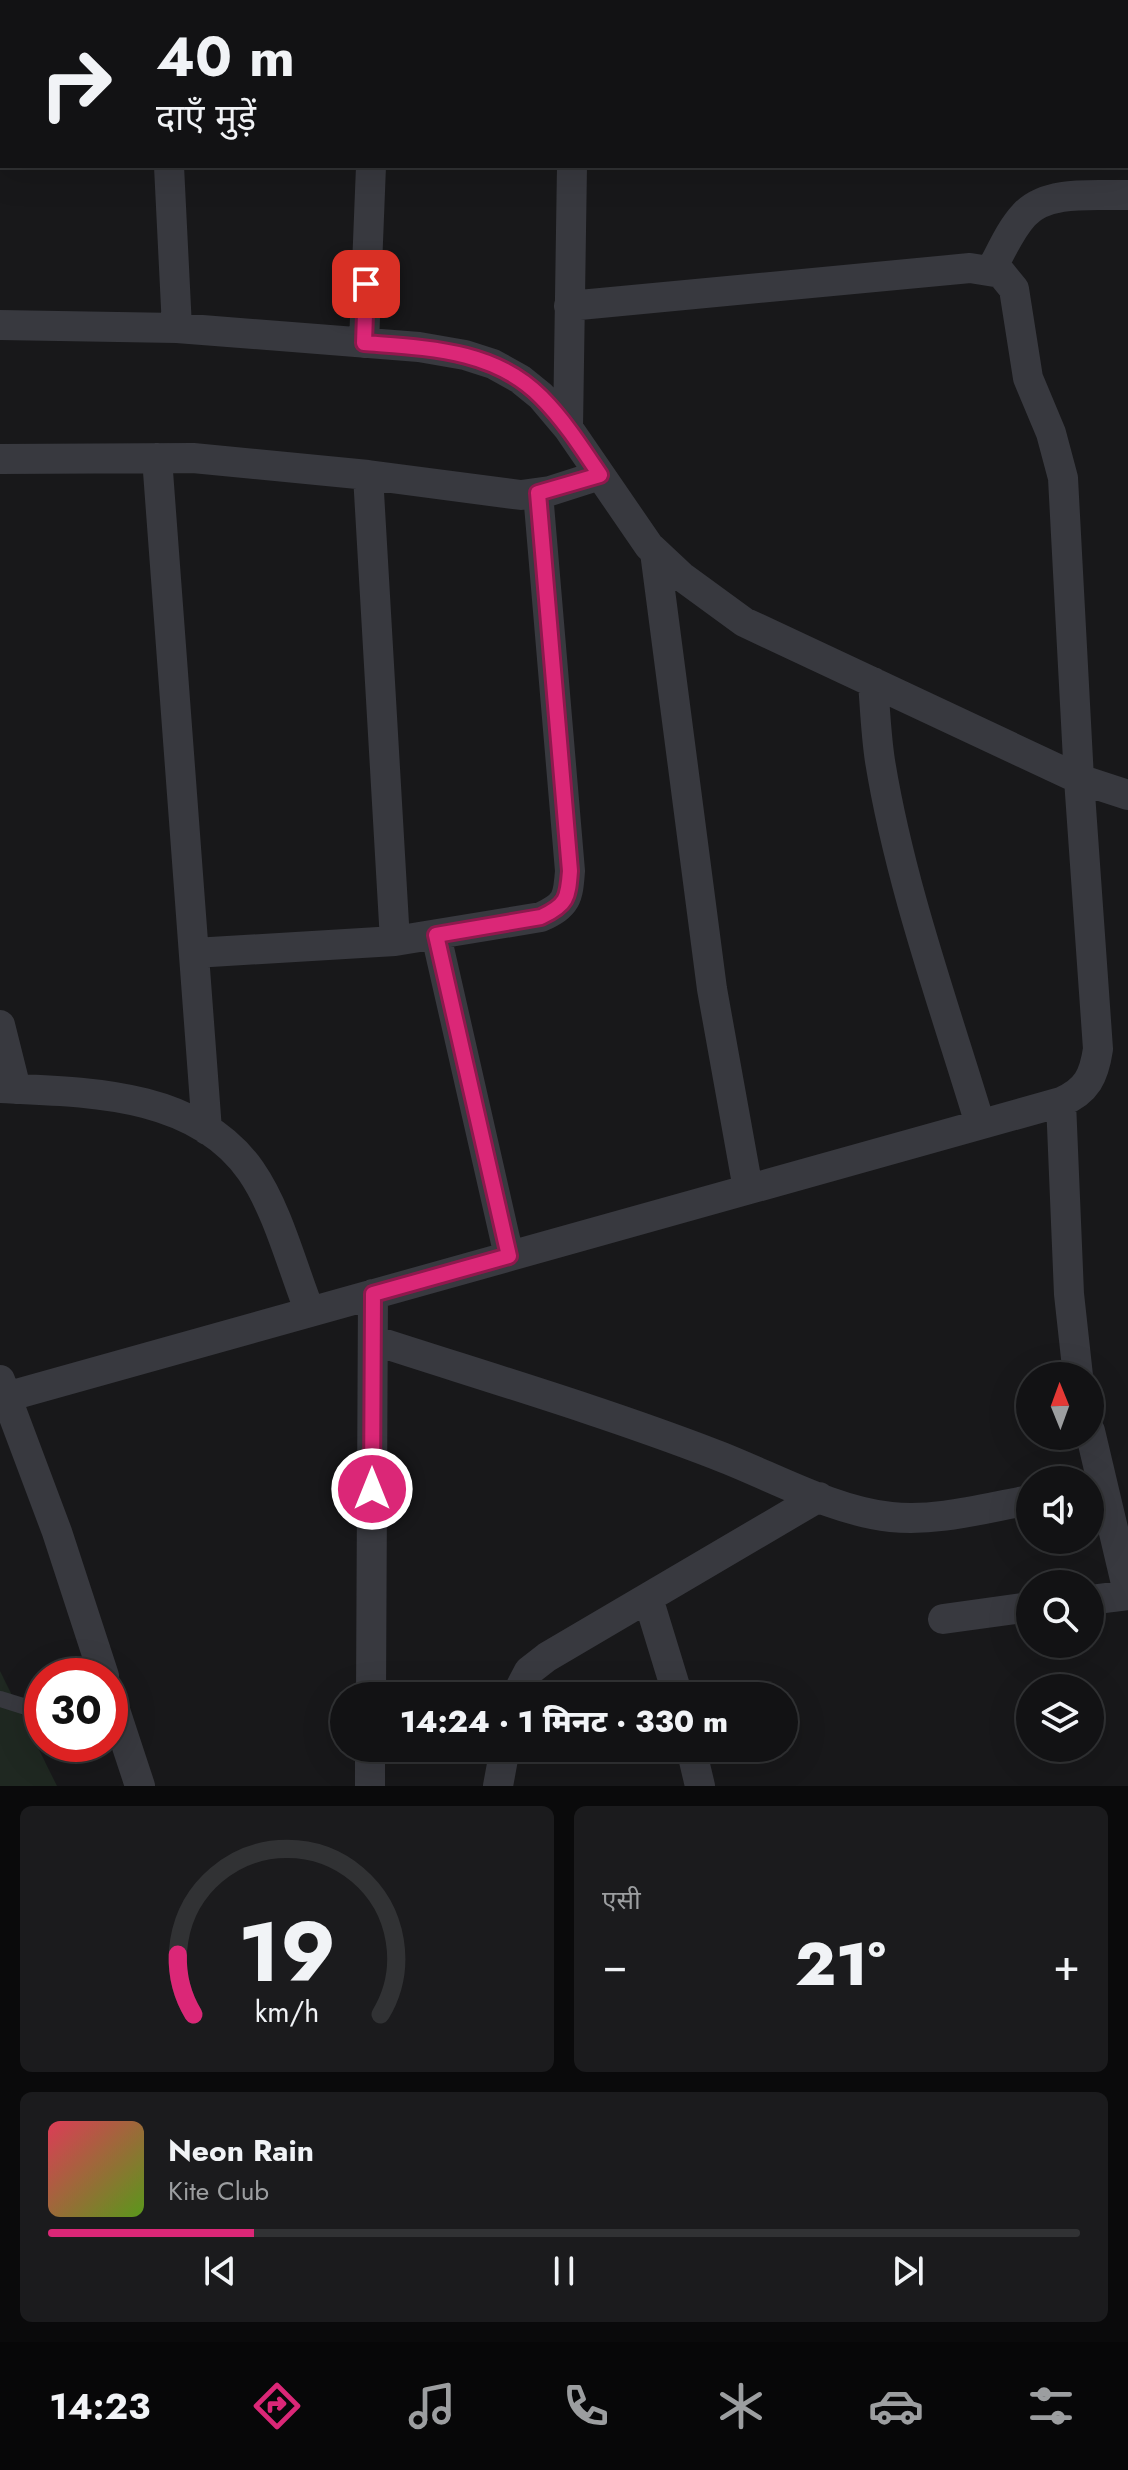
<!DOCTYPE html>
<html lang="hi">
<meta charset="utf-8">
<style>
:root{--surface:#121214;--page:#1b1b1d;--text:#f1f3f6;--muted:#9c9ea0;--line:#313234;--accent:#db2777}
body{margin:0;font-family:Jost,"Noto Sans Devanagari",sans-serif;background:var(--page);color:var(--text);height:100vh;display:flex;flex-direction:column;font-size:30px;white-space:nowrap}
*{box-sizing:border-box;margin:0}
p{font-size:26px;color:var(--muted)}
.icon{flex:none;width:44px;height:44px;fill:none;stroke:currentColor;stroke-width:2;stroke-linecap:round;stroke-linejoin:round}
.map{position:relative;height:1786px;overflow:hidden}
.details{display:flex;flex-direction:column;gap:20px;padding:20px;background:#0a0a0b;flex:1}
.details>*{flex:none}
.banner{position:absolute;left:0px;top:0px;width:1128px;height:168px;box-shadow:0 8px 32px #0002,0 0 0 2px var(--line);background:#121214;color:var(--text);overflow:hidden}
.needle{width:52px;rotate:359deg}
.tools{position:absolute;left:1016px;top:1362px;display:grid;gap:16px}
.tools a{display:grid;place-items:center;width:88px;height:88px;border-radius:50%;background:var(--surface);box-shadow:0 8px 32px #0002,0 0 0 2px var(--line);font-size:40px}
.speed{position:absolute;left:24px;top:1658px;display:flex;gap:16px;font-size:40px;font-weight:700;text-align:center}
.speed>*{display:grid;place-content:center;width:104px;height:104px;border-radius:50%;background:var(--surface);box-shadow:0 8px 32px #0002,0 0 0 2px var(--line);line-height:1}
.speed .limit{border:12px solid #d22;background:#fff;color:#111}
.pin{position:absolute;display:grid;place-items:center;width:68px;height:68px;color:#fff;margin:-34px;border-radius:16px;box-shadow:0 4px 12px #0006}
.me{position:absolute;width:88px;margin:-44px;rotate:0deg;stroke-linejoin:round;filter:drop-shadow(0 0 6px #0008)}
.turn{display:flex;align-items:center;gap:28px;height:168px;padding:0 24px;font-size:36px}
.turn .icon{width:104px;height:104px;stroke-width:2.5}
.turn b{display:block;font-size:56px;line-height:68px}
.big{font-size:60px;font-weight:800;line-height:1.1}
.details .card{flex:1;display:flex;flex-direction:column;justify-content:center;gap:12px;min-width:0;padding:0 28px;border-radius:12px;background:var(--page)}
.details .dial{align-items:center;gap:0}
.dial svg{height:208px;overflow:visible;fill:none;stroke:var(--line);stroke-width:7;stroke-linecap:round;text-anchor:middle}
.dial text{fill:var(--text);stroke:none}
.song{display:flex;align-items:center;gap:24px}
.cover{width:96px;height:96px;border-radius:12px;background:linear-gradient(135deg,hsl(350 70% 55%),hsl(90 70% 35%))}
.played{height:8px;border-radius:4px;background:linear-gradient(90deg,var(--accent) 20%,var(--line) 20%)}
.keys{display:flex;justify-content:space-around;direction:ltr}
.heat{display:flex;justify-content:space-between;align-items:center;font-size:44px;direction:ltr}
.details .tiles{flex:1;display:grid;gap:20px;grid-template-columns:1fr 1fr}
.card:last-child{grid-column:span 2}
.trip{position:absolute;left:330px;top:1682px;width:468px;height:80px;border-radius:40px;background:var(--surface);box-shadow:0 8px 32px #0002,0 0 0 2px var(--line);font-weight:800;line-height:80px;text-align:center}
.dock{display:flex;height:128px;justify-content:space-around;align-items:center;background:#070708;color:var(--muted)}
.dock .icon{width:56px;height:56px}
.dock .current{color:var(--accent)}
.dock b{font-size:36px;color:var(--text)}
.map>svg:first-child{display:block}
.green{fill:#1f2821}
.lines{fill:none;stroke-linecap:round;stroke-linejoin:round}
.service{stroke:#38393f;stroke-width:16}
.minor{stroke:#38393f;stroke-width:30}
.route-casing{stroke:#8e194d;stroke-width:20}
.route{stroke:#db2777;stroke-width:14}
</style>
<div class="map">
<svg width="1128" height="1786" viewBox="0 0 1128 1786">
<rect width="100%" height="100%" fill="#18181a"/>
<!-- green -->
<path class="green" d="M 0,1671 L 57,1786 L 0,1786 Z"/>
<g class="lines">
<!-- service -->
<path class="service" d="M 0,1699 L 42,1712"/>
<!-- minor -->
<path class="minor" d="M 162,0 L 162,2
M 244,0 L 261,2
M 566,0 L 566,2
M 0,132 L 2,132
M 169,166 L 177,328
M 991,270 C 1001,252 1010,230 1024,215 C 1047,189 1097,196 1128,195
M 0,325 L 177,328 L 419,347 L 465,355 L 493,364 L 520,379 L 541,396 L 568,428 L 649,546 L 681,576 L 744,622 L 1079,779 L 1128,795
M 364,343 L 371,166
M 568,428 L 572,166
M 157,458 L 207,1130
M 0,459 L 193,458 L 368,475 L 521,495 L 550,491 L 600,475
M 368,475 L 395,941
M 655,552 L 712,989 L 748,1189
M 873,682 C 875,708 876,735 880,761 C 900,884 944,1005 980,1124
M 436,935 L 509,1256
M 194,953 L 395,941 L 541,917 C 567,905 568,898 570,871 L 538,493
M 0,1025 L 16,1089
M 0,1088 C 87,1092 196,1092 251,1171 C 278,1210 292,1267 310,1312
M 1061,1102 L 1069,1294 L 1078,1376
M 373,1340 C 487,1377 602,1411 714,1454 C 770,1475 832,1511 891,1517 C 937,1522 985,1508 1030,1500
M 0,1380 L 57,1532 L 104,1676
M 6,1397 L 1061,1102 C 1087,1091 1094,1076 1098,1049 L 1079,779 L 1063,478 L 1051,433 L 1028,378 L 1014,289 L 1001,273 L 970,268 L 569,306
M 1090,1431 L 1128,1592
M 648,1598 L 678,1696
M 1090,1600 L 1128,1595
M 943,1619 L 1030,1607
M 110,1695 L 140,1786
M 371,1696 L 373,1294
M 516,1696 L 529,1671 L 547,1657 L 819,1497
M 691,1748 L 700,1786
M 370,1786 L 370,1748
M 498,1786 L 505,1748"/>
</g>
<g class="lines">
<!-- route casing -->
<g class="route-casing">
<path id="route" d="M 366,284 L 364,343 C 426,348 494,349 541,397 C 564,420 582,448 600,475 L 538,493 L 570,871 C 568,898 567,905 541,917 L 436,935 L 509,1256 L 373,1294 L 372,1489"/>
</g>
<!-- route -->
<use href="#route" class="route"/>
</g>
</svg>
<div class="tools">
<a><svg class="needle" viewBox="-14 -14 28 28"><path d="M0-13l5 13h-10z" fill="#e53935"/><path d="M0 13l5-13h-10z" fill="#9c9ea0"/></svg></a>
<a><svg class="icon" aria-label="sound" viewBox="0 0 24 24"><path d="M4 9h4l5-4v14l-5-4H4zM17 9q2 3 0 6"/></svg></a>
<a><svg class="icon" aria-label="search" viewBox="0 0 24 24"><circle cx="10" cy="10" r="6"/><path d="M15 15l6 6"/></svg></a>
<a><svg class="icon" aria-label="layers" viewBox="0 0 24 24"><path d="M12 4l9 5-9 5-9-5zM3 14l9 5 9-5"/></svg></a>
</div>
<div class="speed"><div class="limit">30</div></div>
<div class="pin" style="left:366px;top:284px;background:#d93025"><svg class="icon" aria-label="arrive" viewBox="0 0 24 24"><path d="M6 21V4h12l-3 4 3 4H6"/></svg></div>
<svg class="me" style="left:372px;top:1489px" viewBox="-20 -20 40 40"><circle r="17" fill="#db2777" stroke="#fff" stroke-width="3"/><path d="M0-11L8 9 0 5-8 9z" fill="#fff"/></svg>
<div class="trip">14:24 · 1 मिनट · 330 m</div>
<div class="banner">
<div class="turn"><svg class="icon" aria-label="right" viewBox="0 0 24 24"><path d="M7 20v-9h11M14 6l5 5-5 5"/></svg><div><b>40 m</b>दाएँ मुड़ें</div></div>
</div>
</div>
<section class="details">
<div class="tiles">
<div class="card dial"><svg viewBox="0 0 100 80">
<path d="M14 69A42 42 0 1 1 86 69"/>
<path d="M14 69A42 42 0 0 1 8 46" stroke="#db2777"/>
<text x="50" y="56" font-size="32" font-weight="700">19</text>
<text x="50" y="72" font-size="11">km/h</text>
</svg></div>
<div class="card"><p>एसी</p>
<div class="heat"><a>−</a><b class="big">21°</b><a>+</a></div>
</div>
<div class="card">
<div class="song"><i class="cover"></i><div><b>Neon Rain</b><p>Kite Club</p></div></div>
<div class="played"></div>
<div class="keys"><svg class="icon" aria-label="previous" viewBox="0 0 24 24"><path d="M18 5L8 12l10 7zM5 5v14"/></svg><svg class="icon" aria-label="pause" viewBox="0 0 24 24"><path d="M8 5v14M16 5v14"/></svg><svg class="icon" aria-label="next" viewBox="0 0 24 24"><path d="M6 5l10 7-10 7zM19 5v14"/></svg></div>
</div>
</div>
</section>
<nav class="dock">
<b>14:23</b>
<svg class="icon current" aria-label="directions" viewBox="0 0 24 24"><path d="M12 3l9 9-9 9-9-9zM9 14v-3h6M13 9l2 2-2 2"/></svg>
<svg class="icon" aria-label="music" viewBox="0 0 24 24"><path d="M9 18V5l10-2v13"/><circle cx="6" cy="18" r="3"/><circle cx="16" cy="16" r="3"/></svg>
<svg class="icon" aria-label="phone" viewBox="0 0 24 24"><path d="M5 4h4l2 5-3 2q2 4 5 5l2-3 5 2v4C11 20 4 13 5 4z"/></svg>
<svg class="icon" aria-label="climate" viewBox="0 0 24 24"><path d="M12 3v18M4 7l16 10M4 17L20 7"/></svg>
<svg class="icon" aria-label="car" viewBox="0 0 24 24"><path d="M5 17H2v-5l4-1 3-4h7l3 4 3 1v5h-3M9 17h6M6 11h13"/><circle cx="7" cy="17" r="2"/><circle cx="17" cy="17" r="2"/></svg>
<svg class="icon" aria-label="filters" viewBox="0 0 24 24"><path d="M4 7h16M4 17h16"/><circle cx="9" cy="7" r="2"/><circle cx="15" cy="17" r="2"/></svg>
</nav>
